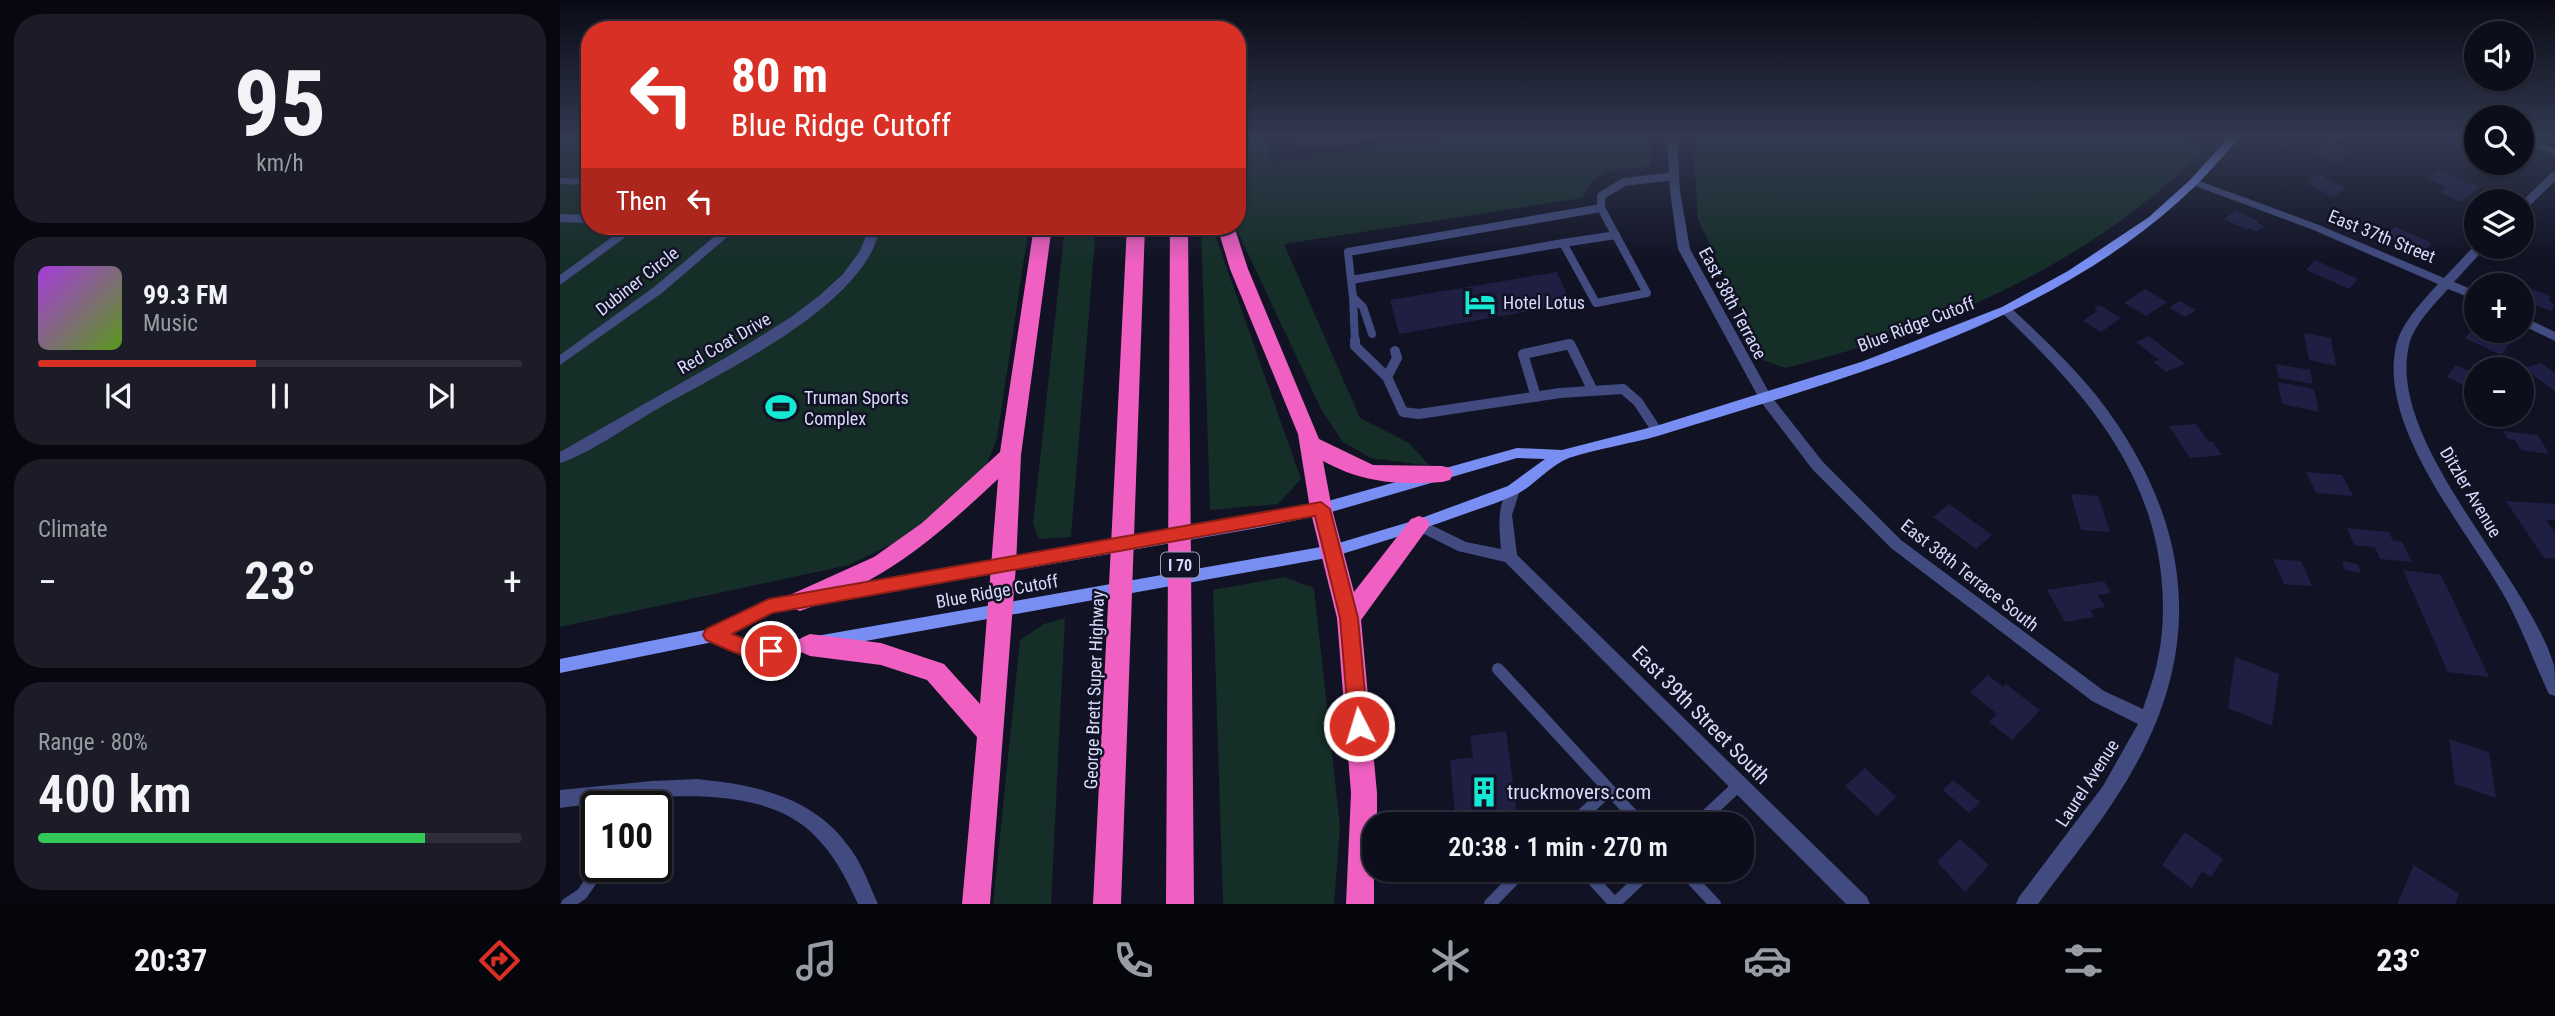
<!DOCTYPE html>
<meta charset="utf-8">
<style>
:root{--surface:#0d0e1b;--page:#1b1c28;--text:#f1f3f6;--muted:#9a9ca3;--line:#2d2e3a;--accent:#d93025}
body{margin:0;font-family:"Roboto Condensed",sans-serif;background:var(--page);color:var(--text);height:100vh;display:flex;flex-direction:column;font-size:26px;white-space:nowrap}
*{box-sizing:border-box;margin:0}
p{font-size:23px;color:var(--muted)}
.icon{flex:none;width:38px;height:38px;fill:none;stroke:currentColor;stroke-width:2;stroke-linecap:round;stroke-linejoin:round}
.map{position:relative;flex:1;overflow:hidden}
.drawer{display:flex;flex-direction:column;gap:14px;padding:14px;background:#07080f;width:560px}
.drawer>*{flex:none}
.guide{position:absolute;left:21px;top:21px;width:665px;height:214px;border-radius:28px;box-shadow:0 2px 5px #0004,0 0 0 2px var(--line);background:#d93025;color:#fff;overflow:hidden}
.buttons{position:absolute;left:1904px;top:21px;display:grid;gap:14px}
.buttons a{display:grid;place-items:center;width:70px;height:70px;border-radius:50%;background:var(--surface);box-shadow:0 2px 5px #0004,0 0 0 2px var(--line);font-size:35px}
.speed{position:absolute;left:21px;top:791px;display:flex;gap:14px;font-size:35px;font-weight:700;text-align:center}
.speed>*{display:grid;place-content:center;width:91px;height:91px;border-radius:50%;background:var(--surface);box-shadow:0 2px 5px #0004,0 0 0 2px var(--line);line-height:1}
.speed .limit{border:4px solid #111;border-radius:10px;background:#fff;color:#111}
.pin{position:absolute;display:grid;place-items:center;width:60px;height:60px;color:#fff;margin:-30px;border:4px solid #fff;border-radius:50%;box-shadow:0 2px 7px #0007}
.me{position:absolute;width:77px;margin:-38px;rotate:355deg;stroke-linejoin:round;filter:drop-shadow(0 0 5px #0008)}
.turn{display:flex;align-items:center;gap:24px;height:147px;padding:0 35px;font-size:32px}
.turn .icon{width:91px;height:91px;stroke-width:2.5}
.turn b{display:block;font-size:49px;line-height:60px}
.then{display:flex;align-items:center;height:66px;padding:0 35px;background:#0003;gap:14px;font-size:26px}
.big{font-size:52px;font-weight:600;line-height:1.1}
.drawer .card{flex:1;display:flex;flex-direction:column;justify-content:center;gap:10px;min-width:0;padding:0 24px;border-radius:28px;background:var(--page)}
.drawer .dial{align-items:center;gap:0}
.dial b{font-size:91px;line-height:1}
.song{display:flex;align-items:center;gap:21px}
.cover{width:84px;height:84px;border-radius:10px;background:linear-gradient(135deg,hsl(280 70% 55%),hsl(90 70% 35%))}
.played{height:7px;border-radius:4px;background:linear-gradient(90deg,var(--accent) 45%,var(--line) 45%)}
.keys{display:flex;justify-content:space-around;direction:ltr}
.heat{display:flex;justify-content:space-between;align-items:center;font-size:38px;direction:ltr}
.charge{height:10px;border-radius:5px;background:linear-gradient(90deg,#34c759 80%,var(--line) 0)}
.trip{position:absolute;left:802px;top:812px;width:392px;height:70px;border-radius:28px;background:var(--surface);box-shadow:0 2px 5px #0004,0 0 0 2px var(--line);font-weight:600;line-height:70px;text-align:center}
.tab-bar{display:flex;height:112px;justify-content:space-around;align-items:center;background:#05060b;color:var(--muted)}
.tab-bar .icon{width:49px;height:49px}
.tab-bar .active{color:var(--accent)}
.tab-bar b{font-size:32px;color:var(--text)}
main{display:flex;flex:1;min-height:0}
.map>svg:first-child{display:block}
.green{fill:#152e28}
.building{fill:#1f1f44}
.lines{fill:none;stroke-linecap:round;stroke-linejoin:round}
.lane-far2{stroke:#414b7f;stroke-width:8}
.lane-far1{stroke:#414b7f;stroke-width:10}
.lane{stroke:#414b7f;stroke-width:12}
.street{fill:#414b7f;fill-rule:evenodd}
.secondary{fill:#788ef2;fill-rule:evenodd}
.highway{fill:#f05fc2;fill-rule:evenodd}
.route{fill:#d93025;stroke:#8d1f18;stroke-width:2}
.labels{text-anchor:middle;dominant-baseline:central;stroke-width:5;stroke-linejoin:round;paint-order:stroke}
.shield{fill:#111224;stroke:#9c9fba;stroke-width:2}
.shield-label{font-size:16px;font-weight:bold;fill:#d8dbfb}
.street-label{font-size:18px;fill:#d8dbfb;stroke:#111224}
.poi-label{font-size:18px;fill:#d8dbfb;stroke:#111224;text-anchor:start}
.near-street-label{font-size:21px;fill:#d8dbfb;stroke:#111224}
.near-poi-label{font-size:21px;fill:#d8dbfb;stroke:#111224;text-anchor:start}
</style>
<main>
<section class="drawer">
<div class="card dial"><b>95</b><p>km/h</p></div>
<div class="card">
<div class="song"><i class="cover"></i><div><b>99.3 FM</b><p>Music</p></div></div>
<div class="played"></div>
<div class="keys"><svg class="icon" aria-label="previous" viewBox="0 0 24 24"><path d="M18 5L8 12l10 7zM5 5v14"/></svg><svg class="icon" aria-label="pause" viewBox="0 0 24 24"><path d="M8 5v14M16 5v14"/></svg><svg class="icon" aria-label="next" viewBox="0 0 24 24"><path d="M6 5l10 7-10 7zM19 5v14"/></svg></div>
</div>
<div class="card"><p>Climate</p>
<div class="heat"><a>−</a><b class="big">23°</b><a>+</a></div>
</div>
<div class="card"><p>Range · 80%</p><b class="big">400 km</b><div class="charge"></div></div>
</section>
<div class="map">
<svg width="1995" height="904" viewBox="0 0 1995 904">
<rect width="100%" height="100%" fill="#111224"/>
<!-- green -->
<path class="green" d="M 0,137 L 30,137 L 30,226 L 469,226 L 437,438 L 425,469 L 391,504 L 338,541 L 289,565 L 0,627 Z
M 677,137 L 707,137 L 711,162 L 909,137 L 1093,137 L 1089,167 C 1058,169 1037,166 1022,198 L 724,244 L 800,418 L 849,443 L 870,466 L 811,458 L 783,442 L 761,409 L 675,226 Z
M 1133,137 L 1614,137 L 1646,148 C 1533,262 1379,331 1225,368 L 1203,360 L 1138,219 Z
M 505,226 L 536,226 L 511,537 L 479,539 L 473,524 Z
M 641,226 L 652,226 L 741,479 L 718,504 L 650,510 Z
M 725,577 L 754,588 L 780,827 L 774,904 L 663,904 L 653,590 Z
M 505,618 L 491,904 L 433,904 L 460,640 L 484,624 Z"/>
<!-- building -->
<path class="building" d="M 736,137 L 818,137 L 818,138 L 740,150 Z
M 1770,141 L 1794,151 L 1778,163 L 1754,153 Z
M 1878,170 L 1919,187 L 1902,202 L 1881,193 L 1887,187 L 1868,179 Z
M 1758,174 L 1787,189 L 1773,197 L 1748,184 L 1754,180 L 1750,178 Z
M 1676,210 L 1699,222 L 1697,223 L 1704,226 L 1697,232 L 1690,228 L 1687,230 L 1664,219 Z
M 1835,227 L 1872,243 L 1864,252 L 1826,236 Z
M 1755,260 L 1798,279 L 1789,289 L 1746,270 Z
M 997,272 L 1011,304 L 839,334 L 830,300 Z
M 1956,282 L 1991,297 L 1989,300 L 1995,306 L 1991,311 L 1962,300 L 1962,285 L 1953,285 Z
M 1585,289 L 1607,302 L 1586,316 L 1564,303 Z
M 1619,301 L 1636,310 L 1626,317 L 1609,308 Z
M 1539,305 L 1561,318 L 1541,332 L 1523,321 L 1537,311 L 1534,309 Z
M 1916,325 L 1916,331 L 1935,331 L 1939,333 L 1937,335 L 1951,342 L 1941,355 L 1905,338 Z
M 1744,333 L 1771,338 L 1776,366 L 1749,360 Z
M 1589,336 L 1625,364 L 1606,372 L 1593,362 L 1599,360 L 1576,342 Z
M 1981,363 L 1995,373 L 1995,391 L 1963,368 Z
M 1716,364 L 1750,370 L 1753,384 L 1719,378 Z
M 1896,365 L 1916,375 L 1912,389 L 1887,377 Z
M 1718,382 L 1754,389 L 1759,412 L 1722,404 Z
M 1636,424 L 1649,442 L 1653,442 L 1662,455 L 1630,458 L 1609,426 Z
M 1943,431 L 1978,435 L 1989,454 L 1961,450 L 1955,440 L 1948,439 Z
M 1746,472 L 1782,475 L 1793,496 L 1756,493 Z
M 1511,494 L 1538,496 L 1550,532 L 1521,530 Z
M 1946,501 L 1995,504 L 1995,520 L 1986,520 L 1995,533 L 1995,558 L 1984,558 Z
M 1389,504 L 1432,535 L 1416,549 L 1373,517 Z
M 1787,528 L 1829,532 L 1833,541 L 1842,542 L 1852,562 L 1820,559 L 1815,547 L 1794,545 Z
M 1713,559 L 1741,561 L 1752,586 L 1724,584 Z
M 1782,561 L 1798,564 L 1801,573 L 1785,570 Z
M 1843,570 L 1881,575 L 1929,677 L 1888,672 Z
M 1544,581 L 1551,593 L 1538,595 L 1545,607 L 1530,610 L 1534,617 L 1505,622 L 1487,590 Z
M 1675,657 L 1719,674 L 1712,726 L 1668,708 Z
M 1428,675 L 1443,687 L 1446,684 L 1480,710 L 1452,740 L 1429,722 L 1437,714 L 1410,692 Z
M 946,731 L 958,824 L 896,824 L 890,760 L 913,757 L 910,736 Z
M 1889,739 L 1929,752 L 1936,798 L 1895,784 Z
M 1305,768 L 1336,797 L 1317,816 L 1285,786 Z
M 1393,780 L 1420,802 L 1409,813 L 1383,790 Z
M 1625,832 L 1663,859 L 1651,877 L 1642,871 L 1632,888 L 1602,865 Z
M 1400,839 L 1429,865 L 1405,892 L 1377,862 Z
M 1854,865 L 1899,894 L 1895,904 L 1837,904 Z"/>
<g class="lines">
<!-- lane-far2 -->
<path class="lane-far2" d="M 1041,208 L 1041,196 L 1064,182 L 1115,176
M 1041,208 L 1087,293 L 1036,303 L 1003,243 L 791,280 L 788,252 Z
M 0,218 L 30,219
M 1003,243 L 1056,235
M 0,280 L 74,226
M 791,280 L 793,297
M 795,342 L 793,297 L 803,307 L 812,334"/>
<!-- lane-far1 -->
<path class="lane-far1" d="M 795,340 L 795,346 L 827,377 L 837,358 L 835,351
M 827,377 L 843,412 L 859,414 L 1000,393 L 1063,389 L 1078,402 L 1097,431
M 976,397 L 963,354 L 1010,344 L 1032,389"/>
<!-- lane -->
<path class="lane" d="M 938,669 L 1081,824
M 67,807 L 73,791
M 1012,824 L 1049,790
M 1137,824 L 1179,785
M 1024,870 L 1054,903
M 1123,870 L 1155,904
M 7,904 L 22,894 L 41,866
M 930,904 L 963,870
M 1054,904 L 1090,870"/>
<!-- street -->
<path class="street" d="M 1107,137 L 1117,137 L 1120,191 L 1130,249 L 1211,396 L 1263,462 L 1341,540 L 1544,691 L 1583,709 C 1588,693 1595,676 1598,658 C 1604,631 1604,601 1601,574 C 1589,463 1519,387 1442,313 L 1440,310 L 1442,307 L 1450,307 C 1480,335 1510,363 1536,395 C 1621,504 1648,623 1583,751 C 1555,807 1515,854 1478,904 L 1456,904 L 1459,897 L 1543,786 L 1578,724 L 1532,701 L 1331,548 L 1253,470 L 1201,402 L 1118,249 L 1110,191 Z
M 1962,137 L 1995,148 L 1995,154 L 1962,143 Z
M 1995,172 L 1995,181 L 1966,209 L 1962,210 L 1962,201 L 1991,173 Z
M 0,178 L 30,179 L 30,185 L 0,184 Z
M 1634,179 L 1759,225 L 1884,278 L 1916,244 L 1916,247 L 1926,247 L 1894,282 L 1916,291 L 1916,300 L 1888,289 C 1874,305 1854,324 1849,345 C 1826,442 1965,572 1994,665 C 1995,674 1995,686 1995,696 L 1989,694 C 1973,660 1961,625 1942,592 C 1904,526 1818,426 1836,346 C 1841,323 1863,301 1878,284 L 1751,229 L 1630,184 L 1629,182 Z
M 167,226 L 180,226 L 102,293 L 0,365 L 0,355 L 94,287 Z
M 310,226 L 322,226 C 318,234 316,243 312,251 C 277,319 158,374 94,411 C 68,426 27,455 0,463 L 0,452 L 172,354 L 231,317 L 259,296 L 283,274 L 300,251 Z
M 1962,316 L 1995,332 L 1995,341 L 1962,325 Z
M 953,484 L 958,486 L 960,490 L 952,515 L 957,555 L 1307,897 L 1310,904 L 1286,904 L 945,562 L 898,551 L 854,529 L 852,525 L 854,521 L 859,519 L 906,542 L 941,549 C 939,524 937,510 948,486 Z
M 137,779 C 197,785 256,797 292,851 C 303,866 310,887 318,904 L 298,904 C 285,876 274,854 251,832 C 194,778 71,799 0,808 L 0,790 L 92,781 Z"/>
<!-- secondary -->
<path class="secondary" d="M 1669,137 L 1679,137 C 1544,310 1303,373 1101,435 C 1071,444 1039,448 1009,458 C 990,465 975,485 957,494 C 943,501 927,506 913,511 C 866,528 819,543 772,557 L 211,658 L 197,659 L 153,642 L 0,673 L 0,659 L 150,629 L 203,601 L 248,592 L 254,594 L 256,599 L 254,604 L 248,606 L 212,612 L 169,634 L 197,645 L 211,644 L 772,545 L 856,520 L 948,486 L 985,459 L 957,458 L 761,515 L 703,527 L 268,603 L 262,601 L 260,596 L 262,591 L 268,589 L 761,503 L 957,448 L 1002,450 L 1096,426 L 1301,362 L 1442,307 L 1508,271 L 1589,217 L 1630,180 Z"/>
<!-- highway -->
<path class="highway" d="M 474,226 L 492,226 L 461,455 L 456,565 L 430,904 L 402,904 L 417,737 L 367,680 L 321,665 L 250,656 L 241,652 L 238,645 L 241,638 L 250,634 L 321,643 L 384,664 L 420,704 L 438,479 C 374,539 326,581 240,611 L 232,608 L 228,601 L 232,594 L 314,557 L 362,523 L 440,452 Z
M 567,226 L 585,226 L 561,904 L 533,904 Z
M 610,226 L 628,226 L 634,904 L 606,904 Z
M 657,226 L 674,226 L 688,269 L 759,439 L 813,465 L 882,466 L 890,468 L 893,474 L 890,480 L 882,482 C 838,485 803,483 763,461 L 772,509 L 794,592 L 851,519 L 859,516 L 867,519 L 870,525 L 801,620 L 817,793 L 817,824 L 814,824 L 814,904 L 786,904 L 791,793 L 777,618 L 750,509 L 738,434 L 670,269 Z"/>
</g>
<!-- sky -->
<linearGradient id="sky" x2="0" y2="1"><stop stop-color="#090a14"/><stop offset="0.52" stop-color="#323950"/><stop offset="1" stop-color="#323950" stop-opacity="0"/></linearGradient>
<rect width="1995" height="263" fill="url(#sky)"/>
<!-- route -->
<path class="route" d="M 761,502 L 770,509 L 798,618 L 808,726 L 806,733 L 799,735 L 792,733 L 789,726 L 780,618 L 755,516 L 212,613 L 172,634 L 197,644 L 218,645 L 221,651 L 218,657 C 194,665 168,649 146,640 L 143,635 L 146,629 L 209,599 Z"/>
<!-- icons -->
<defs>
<g id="hotel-bare" transform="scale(2.415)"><path d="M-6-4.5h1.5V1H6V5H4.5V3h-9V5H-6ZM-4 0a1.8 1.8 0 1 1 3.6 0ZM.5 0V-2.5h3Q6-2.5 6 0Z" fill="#16e9d3" stroke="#111224" stroke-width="2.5" paint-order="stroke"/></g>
<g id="stadium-bare" transform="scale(2.415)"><path d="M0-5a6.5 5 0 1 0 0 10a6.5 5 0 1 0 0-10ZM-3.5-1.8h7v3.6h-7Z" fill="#16e9d3" stroke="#111224" stroke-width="2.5" paint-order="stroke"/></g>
<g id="building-bare" transform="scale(2.415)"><path d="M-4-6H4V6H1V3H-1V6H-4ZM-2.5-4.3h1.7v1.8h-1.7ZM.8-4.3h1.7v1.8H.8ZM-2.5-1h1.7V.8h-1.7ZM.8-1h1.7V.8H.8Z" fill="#16e9d3" stroke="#111224" stroke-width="2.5" paint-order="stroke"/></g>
</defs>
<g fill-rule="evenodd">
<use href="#hotel-bare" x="920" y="302"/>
<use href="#stadium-bare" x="221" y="407"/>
<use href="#building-bare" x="924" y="792"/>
</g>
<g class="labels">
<!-- shield labels -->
<rect class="shield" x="601" y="552.5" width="38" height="25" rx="5"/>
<g class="shield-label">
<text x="620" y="565">I 70</text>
</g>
<!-- street labels -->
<g class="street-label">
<text transform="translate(1822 236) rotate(22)">East 37th Street</text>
<text transform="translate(77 281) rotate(-38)">Dubiner Circle</text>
<text transform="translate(1173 303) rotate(62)">East 38th Terrace</text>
<text transform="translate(1356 324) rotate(-21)">Blue Ridge Cutoff</text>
<text transform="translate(164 343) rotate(-30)">Red Coat Drive</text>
<text transform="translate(1911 492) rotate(59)">Ditzler Avenue</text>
<text transform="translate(1410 575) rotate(38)">East 38th Terrace South</text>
<text transform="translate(437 591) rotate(-10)">Blue Ridge Cutoff</text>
<text transform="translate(534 690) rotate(-88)">George Brett Super Highway</text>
<text transform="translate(1527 783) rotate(-57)">Laurel Avenue</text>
</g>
<!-- poi labels -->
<g class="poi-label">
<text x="943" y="302">Hotel Lotus</text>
<text x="244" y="397">Truman Sports<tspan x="244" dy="21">Complex</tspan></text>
</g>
<!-- near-street labels -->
<g class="near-street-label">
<text transform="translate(1141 715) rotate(45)">East 39th Street South</text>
</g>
<!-- near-poi labels -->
<g class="near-poi-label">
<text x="947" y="792">truckmovers.com</text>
</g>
</g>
</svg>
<div class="buttons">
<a><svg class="icon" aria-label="sound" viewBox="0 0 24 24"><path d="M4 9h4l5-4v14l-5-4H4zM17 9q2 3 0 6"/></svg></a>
<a><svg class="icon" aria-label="search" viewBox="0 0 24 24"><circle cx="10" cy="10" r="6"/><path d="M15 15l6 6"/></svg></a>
<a><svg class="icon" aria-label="layers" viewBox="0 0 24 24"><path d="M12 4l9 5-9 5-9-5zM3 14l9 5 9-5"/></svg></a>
<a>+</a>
<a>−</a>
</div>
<div class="speed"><div class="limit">100</div></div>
<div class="pin" style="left:211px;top:651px;background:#d93025"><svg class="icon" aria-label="arrive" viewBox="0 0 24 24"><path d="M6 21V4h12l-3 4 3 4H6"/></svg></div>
<svg class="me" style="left:799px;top:726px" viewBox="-20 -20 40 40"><circle r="17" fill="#d93025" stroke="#fff" stroke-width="3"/><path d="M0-11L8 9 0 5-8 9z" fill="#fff"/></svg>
<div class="trip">20:38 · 1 min · 270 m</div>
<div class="guide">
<div class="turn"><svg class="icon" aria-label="left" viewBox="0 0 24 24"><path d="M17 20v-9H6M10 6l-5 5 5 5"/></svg><div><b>80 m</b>Blue Ridge Cutoff</div></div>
<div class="then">Then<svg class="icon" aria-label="left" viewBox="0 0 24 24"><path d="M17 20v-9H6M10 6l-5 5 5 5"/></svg></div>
</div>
</div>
</main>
<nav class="tab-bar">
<b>20:37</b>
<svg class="icon active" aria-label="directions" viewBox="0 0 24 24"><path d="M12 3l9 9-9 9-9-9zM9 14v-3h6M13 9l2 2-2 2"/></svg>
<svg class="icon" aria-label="music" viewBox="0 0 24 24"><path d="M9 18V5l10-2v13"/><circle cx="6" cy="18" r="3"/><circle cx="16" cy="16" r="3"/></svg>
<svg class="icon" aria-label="phone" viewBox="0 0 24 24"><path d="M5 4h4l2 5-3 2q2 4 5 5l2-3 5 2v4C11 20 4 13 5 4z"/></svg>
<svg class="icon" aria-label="climate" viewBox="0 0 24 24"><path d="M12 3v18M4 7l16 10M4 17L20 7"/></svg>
<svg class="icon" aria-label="car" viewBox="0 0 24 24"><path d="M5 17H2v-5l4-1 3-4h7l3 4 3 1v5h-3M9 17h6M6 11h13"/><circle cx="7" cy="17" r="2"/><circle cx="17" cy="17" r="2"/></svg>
<svg class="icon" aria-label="filters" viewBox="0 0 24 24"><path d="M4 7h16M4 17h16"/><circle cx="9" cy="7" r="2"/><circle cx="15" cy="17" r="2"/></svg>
<b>23°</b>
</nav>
